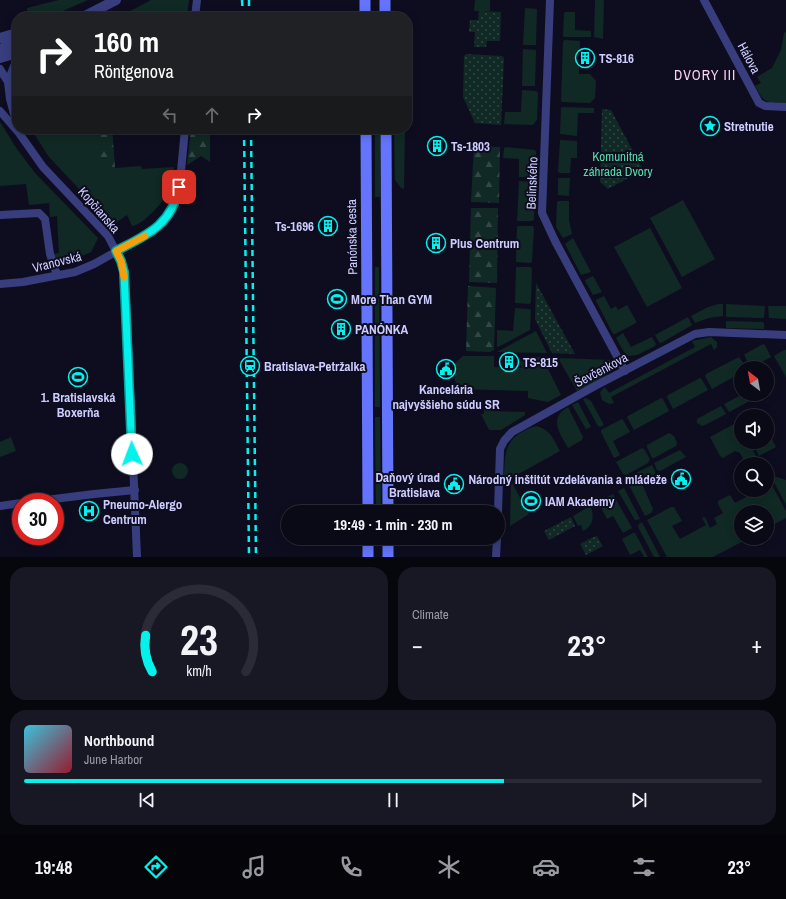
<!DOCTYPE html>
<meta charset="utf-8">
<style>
:root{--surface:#0a0a17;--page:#181824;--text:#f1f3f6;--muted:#999aa1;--line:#2a2b36;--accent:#04f2eb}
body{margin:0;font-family:"Archivo Narrow",sans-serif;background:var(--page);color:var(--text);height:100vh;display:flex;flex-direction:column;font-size:15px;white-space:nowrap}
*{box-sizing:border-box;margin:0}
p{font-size:13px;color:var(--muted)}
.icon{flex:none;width:22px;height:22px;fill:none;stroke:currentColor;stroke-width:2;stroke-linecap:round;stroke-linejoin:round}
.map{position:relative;height:557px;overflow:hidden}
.panel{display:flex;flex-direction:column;gap:10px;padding:10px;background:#06060d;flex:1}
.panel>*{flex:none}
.guide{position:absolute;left:12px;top:12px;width:400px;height:122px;border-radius:16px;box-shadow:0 2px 10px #0003,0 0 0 1px var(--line);background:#202124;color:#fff;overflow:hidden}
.needle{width:26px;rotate:329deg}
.tools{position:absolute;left:734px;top:361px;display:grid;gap:8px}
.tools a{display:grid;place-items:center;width:40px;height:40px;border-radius:50%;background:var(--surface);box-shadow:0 2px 10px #0003,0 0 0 1px var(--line);font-size:20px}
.speed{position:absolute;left:12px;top:493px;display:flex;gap:8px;font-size:20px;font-weight:700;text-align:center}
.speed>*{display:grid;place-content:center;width:52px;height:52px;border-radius:50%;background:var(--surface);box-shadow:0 2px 10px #0003,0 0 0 1px var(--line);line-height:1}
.speed .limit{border:6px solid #d22;background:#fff;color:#111}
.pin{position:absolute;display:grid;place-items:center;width:34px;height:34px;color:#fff;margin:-17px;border-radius:8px;box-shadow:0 2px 6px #0006}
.me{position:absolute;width:44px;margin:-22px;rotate:358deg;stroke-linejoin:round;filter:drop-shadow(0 0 3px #0008)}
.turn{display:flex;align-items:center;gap:14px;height:84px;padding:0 16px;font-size:18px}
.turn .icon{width:52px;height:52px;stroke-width:2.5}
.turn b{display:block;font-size:28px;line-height:34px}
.lanes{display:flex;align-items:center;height:38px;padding:0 16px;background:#0003;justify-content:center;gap:20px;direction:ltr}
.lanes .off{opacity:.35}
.big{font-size:30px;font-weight:700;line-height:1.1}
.panel .tile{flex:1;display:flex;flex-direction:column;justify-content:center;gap:6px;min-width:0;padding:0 14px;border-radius:16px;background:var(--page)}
.panel .dial{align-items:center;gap:0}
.dial svg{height:104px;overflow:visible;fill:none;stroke:var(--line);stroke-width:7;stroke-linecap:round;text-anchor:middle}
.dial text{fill:var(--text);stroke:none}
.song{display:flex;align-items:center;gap:12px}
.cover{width:48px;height:48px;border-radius:6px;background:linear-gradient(135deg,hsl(190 70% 55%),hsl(350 70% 35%))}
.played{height:4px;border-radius:2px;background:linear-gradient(90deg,var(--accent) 65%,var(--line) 65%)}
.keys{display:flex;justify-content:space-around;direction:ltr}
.heat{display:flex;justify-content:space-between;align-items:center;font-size:22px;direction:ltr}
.panel .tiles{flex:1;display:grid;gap:10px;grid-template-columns:1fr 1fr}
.tile:last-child{grid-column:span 2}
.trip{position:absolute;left:281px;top:505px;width:224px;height:40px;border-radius:20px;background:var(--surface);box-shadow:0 2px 10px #0003,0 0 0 1px var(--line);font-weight:700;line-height:40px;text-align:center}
.tabs{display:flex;height:64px;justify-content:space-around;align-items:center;background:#040409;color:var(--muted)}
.tabs .icon{width:28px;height:28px}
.tabs .current{color:var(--accent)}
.tabs b{font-size:18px;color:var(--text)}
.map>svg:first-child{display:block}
.grass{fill:#102925}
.forest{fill:url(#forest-firs)}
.park{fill:url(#park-dots)}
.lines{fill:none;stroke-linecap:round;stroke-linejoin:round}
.minor{stroke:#383e7d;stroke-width:8}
.tertiary{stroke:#383e7d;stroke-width:10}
.secondary{stroke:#6474fc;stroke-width:11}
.rail{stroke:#04f2eb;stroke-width:2.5;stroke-dasharray:6 5;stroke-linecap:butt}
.route-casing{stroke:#039d99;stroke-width:10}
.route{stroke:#04f2eb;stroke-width:7}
.slow{stroke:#f59e0b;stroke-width:7}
.labels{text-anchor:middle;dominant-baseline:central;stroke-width:4;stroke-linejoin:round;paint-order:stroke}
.poi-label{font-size:13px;font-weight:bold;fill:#ccccfe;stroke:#0e0d1f;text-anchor:start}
.street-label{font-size:13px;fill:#ccccfe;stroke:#0e0d1f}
.park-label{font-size:13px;fill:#5adcab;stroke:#0e0d1f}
.neighbourhood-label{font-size:14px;letter-spacing:1px;fill:#fecef3;stroke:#0e0d1f}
</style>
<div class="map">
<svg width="786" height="557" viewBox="0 0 786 557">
<defs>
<pattern id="forest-firs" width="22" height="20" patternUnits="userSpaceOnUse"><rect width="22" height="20" fill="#102925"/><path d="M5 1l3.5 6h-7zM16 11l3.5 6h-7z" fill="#324746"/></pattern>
<pattern id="park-dots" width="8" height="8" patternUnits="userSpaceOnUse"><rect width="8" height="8" fill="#102925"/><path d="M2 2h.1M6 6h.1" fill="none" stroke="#324746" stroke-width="1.8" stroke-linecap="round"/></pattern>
</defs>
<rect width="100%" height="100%" fill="#0e0d1f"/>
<!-- grass -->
<path class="grass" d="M 59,0 L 88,0 L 49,17 L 28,17 L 27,8 Z
M 151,0 L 189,0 L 187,17 L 119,17 Z
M 475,0 L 490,0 L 490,11 L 474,11 Z
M 595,0 L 604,0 L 603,39 L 594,37 Z
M 525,8 L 537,9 L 536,45 L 523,45 Z
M 565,12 L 575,12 L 575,30 L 591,31 L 591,37 L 564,37 L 563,36 L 564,14 Z
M 786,32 L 786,103 C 765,102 765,104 755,86 L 761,83 L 757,77 L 772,68 L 781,50 L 784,33 Z
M 564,40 L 580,41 L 579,74 L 590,74 L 596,81 L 595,98 L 590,103 L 562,102 L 561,100 L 563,42 Z
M 523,49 L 536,50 L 535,86 L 522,86 Z
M 522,90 L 536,91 L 538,93 L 537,120 L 533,125 L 504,124 L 505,112 L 521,112 Z
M 562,107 L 594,108 L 594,113 L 578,113 L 577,136 L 560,134 L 561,108 Z
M 0,122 L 17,149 L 35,173 L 98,238 L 91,252 L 79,257 L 56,261 L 53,254 L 59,253 L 57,216 L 50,217 L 49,203 L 29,205 L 26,184 L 0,186 Z
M 31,129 L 112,129 L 115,168 L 141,166 L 142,169 L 174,167 C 174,174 174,181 171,188 C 167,198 143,226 132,226 L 127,215 L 113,225 L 49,157 Z
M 375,129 L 380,129 L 380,197 L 375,197 Z
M 394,129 L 405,129 L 404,189 L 401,188 L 395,180 Z
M 560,140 L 577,141 L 577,158 L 571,158 L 570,173 L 560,173 L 558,172 Z
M 505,147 L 535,150 L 536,152 L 536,176 L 534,177 L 519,177 L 519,159 L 503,158 L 504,149 Z
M 559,178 L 570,178 L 569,196 L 558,195 L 558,179 Z
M 519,181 L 534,182 L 535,184 L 534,220 L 532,221 L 517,221 Z
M 683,200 L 715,259 L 682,277 L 650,218 Z
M 559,201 L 569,201 L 569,220 L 572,234 L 563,238 L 556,227 L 557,202 Z
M 517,226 L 533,226 L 534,228 L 532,261 L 531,263 L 516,262 Z
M 650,228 L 682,288 L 647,307 L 614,247 Z
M 573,238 L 591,272 L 581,275 L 565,244 Z
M 375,267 L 379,267 L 380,407 L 375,407 Z
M 516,267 L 531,267 L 532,270 L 531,302 L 530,304 L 515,303 Z
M 593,276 L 602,292 L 593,295 L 585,281 L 585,280 Z
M 604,296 L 611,309 L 616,306 L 618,310 L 627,305 L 636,321 L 636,323 L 615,334 L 613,334 L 596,301 L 596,300 Z
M 719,304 L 723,304 L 723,316 L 709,318 L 695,323 L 691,316 L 708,307 Z
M 726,304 L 765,306 L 764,317 L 763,318 L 727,317 L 726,316 Z
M 768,306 L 786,306 L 786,319 L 769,318 Z
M 515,308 L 529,309 L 531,310 L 530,330 L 498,347 L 497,346 L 497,330 L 513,331 Z
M 688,317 L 692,325 L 661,343 L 659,342 L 655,335 Z
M 726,321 L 763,322 L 764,324 L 764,329 L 726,328 Z
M 536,331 L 547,353 L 497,352 Z
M 623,333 L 631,347 L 652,337 L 656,344 L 655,346 L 637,355 L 628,356 L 624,352 L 616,338 Z
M 711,337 L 717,342 L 717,347 L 714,350 L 711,344 L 611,397 L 614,403 L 609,404 L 602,400 L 600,392 L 605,387 L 609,393 L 695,347 L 692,341 Z
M 763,344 L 765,345 L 771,357 L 751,368 L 744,355 L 745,354 Z
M 784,350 L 786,350 L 786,377 L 774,356 Z
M 463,356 L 494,356 L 494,367 L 521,368 L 522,357 L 542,357 L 561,395 L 548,402 L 528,398 L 528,391 L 460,389 L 455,381 L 455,363 Z
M 739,357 L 747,368 L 741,368 L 741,373 L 712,389 L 705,376 L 706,374 Z
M 558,358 L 612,360 C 613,379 592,384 577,391 Z
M 700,378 L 701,378 L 708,390 L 673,409 L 667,397 L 668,395 Z
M 743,394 L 763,394 L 729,412 L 724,404 Z
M 586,398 L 591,401 L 604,425 L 600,427 L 598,426 L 583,399 Z
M 661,398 L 663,399 L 669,411 L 634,430 L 627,417 L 628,416 Z
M 578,402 L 591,427 L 586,429 L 572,405 Z
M 721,406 L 726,414 L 705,425 L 702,426 L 697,423 L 697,419 Z
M 568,407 L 583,437 L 582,440 L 568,448 C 560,434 548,418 568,407 Z
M 484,408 L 491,408 L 491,411 L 525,412 L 525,415 L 501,430 L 489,430 L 481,414 L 484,414 Z
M 375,417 L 380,417 L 381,512 L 376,512 Z
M 622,419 L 623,420 L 630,432 L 613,441 L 620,455 L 614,458 L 601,432 L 601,430 Z
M 738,422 L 741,428 L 741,442 L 749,442 L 760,464 L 746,464 L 740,453 L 735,451 L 723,458 L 720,456 L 710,437 Z
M 537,426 C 551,431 553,438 560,451 L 515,476 L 504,476 C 505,457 504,442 522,432 C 527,429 531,427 537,426 Z
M 767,430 L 776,447 L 759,456 L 752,442 L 767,442 Z
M 669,433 L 674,436 L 677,443 L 676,446 L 654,458 L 652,458 L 647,447 L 647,445 Z
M 11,437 L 16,451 L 0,457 L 0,442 Z
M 642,448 L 644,449 L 650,459 L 648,463 L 626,475 L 623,474 L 616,462 Z
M 680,450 L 686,457 L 660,471 L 657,470 L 654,463 Z
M172 471a8 8 0 1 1 16 0a8 8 0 1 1-16 0Z
M 652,465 L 655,471 L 655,474 L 644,480 L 643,486 L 653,509 L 651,513 L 645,516 L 627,481 L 628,477 Z
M 770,475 L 786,480 L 786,505 Z
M 767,476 L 786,511 L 786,518 L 767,528 L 767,512 L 741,512 L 741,538 L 749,538 L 713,557 L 667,557 L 647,520 L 671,507 L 674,507 L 682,521 L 672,526 L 680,539 L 706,525 L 702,518 L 705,517 L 710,528 L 717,524 L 714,518 L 723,513 L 718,504 L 718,501 L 730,495 L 735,503 L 748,496 L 745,490 L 748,490 L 749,493 L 755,490 L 767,490 Z
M 511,481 L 529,514 L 510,526 Z
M 624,488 L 640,519 L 635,520 L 618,491 Z
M 613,494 L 632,528 L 623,533 L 613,516 L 607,519 L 598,502 Z
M 590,506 C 595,516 593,526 583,531 L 581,525 L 578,526 L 573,516 Z
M 642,522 L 660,557 L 654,557 L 638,527 L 639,524 Z
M 633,533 L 635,533 L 648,557 L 644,557 L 640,550 L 630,555 L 622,539 Z"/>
<!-- forest -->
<path class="forest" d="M 96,129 L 112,129 L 115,168 L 102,169 L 97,158 Z
M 191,129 L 210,129 L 210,162 L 201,156 L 187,165 Z
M 474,146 L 500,147 L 499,203 L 471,202 Z
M 471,208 L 498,208 L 497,283 L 469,282 Z
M 468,286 L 496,288 L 494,350 L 490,352 L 466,351 Z"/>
<!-- park -->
<path class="park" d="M 479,11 L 501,12 L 500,41 L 487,41 L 486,47 L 474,47 L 475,32 L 469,32 L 470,20 L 478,20 Z
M 466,54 L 502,56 L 504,58 L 501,125 L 475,123 L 463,97 L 464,56 Z
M 602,109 L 611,110 L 643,170 L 608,189 L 600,182 Z
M 536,283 L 575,354 L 552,353 L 535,319 Z
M 571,517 L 575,526 L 549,540 L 544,531 Z
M 597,536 L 602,545 L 601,547 L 586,555 L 580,544 L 591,538 Z"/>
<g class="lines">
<!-- minor -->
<path class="minor" d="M 550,0 L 542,213 L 555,241 L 625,371
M 704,0 L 759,103 L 765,106 L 786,107
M 195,17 L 197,0
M 0,69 L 8,82 L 10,99 L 17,125
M 8,82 L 14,66 L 17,63
M 0,111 L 19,133 L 43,167 L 108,236 L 121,261 L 124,271 L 127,318 L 137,557
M 0,215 L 39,213 L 45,219 L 50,254 L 57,275
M 0,284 L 23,282 L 75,272 L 94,264 L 144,236 L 157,227 L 168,216 L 175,202 L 181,171 L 185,129
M 30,502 L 94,494 L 135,490
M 0,506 L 21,503
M 498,512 L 500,449 L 504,441 L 512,432 L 595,386 L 695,334 L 709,332 L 786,335
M 496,557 L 497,538"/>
<!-- tertiary -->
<path class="tertiary" d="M 83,17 L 116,0
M 0,38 L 17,33
M 0,52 L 4,47 L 17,43
M 0,58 L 17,53"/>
<!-- secondary -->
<path class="secondary" d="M 365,0 L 365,17
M 385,0 L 385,17
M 366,129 L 368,512
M 386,129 L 388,512
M 368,538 L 368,557
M 388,538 L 388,557"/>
<!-- rail -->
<path class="rail" d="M 242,0 L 243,17
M 249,0 L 249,17
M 244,129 L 249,557
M 251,129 L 256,557"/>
</g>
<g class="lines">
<!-- route casing -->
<g class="route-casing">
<path id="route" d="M 132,454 L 124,272 L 121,261 L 116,251 C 147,235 172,225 179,187"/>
</g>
<!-- route -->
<use href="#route" class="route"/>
<!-- slow -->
<path class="slow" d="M 124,277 L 121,261 L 116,251 L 145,236"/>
</g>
<!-- icons -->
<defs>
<g id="building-ring" transform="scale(1)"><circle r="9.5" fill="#0e0d1f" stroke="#04f2eb" stroke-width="1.5"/><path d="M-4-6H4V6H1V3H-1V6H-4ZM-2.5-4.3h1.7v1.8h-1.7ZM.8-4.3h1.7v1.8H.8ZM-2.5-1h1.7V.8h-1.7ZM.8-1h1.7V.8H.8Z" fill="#04f2eb"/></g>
<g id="sight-ring" transform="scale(1)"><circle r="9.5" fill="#0e0d1f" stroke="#04f2eb" stroke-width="1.5"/><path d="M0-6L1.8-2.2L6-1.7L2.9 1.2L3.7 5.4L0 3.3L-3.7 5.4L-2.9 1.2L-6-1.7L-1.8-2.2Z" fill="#04f2eb"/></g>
<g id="stadium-ring" transform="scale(1)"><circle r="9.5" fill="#0e0d1f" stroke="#04f2eb" stroke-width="1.5"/><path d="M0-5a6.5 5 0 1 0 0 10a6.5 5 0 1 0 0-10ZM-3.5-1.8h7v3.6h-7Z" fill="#04f2eb"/></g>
<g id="station-ring" transform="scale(1)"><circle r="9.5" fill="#0e0d1f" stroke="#04f2eb" stroke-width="1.5"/><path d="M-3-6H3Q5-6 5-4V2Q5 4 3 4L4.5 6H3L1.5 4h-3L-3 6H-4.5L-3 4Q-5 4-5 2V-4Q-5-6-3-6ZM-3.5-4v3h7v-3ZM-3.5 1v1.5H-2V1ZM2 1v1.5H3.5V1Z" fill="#04f2eb"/></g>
<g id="civic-ring" transform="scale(1)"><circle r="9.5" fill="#0e0d1f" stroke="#04f2eb" stroke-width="1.5"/><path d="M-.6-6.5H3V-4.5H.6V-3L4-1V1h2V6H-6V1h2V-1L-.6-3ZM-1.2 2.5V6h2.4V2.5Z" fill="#04f2eb"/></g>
<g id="hospital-ring" transform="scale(1)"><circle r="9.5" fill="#0e0d1f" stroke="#04f2eb" stroke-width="1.5"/><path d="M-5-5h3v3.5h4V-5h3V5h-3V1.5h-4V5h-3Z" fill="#04f2eb"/></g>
</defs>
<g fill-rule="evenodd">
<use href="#building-ring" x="585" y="58"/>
<use href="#sight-ring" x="710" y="126"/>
<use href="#building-ring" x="437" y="146"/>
<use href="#building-ring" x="328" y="226"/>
<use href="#building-ring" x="436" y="243"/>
<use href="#stadium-ring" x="337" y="299"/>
<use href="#building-ring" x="341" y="329"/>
<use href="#building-ring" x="509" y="362"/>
<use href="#station-ring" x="250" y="366"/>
<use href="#civic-ring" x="446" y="369"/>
<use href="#stadium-ring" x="78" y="377"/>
<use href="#civic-ring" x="681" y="479"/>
<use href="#civic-ring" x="454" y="484"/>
<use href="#stadium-ring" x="531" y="501"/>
<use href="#hospital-ring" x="89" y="511"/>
</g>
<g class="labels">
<!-- poi labels -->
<g class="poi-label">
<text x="599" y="58">TS-816</text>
<text x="724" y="126">Stretnutie</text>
<text x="451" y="146">Ts-1803</text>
<text x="314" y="226" text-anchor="end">Ts-1696</text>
<text x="450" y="243">Plus Centrum</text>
<text x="351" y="299">More Than GYM</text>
<text x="355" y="329">PANÓNKA</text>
<text x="523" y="362">TS-815</text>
<text x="264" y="366">Bratislava-Petržalka</text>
<text x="446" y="389" text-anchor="middle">Kancelária<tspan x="446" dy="15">najvyššieho súdu SR</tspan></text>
<text x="78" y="397" text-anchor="middle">1. Bratislavská<tspan x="78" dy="15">Boxerňa</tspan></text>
<text x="440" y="477" text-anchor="end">Daňový úrad<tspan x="440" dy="15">Bratislava</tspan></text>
<text x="667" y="479" text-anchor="end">Národný inštitút vzdelávania a mládeže</text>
<text x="545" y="501">IAM Akademy</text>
<text x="103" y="504">Pneumo-Alergo<tspan x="103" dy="15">Centrum</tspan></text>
</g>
<!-- street labels -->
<g class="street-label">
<text transform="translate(749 58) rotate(62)">Hálova</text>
<text transform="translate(532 183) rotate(-88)">Belinského</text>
<text transform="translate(99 210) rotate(49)">Kopčianska</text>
<text transform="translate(352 237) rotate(-91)">Panónska cesta</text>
<text transform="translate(57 262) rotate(-14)">Vranovská</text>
<text transform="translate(601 370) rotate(-28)">Ševčenkova</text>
</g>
<!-- park labels -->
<g class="park-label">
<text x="618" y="156">Komunitná<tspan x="618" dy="15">záhrada Dvory</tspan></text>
</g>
<!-- neighbourhood labels -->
<g class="neighbourhood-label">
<text x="705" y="75">DVORY III</text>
</g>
</g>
</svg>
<div class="tools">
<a><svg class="needle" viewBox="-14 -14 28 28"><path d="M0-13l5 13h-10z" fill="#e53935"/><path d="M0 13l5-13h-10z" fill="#999aa1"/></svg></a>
<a><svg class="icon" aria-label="sound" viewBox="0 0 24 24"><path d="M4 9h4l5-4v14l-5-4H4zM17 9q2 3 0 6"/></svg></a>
<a><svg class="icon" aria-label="search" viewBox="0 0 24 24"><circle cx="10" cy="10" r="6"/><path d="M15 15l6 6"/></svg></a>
<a><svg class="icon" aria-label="layers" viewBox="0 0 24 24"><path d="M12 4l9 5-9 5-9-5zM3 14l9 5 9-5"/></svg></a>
</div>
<div class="speed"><div class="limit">30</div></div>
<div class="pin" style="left:179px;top:187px;background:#d93025"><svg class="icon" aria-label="arrive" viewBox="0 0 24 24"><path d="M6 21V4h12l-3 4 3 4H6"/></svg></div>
<svg class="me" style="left:132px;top:454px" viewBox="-20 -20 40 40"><circle r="19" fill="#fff"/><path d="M0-13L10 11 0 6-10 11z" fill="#04f2eb"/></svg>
<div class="trip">19:49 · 1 min · 230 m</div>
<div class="guide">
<div class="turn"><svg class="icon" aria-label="right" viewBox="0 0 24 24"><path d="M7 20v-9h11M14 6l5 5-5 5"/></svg><div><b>160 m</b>Röntgenova</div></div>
<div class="lanes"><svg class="icon off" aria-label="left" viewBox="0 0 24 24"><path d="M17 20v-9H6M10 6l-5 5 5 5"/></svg><svg class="icon off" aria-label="ahead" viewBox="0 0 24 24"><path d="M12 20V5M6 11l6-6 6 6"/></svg><svg class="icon" aria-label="right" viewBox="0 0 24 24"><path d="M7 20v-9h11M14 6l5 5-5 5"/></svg></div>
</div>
</div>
<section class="panel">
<div class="tiles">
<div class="tile dial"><svg viewBox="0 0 100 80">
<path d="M14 69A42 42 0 1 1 86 69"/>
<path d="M14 69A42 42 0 0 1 9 41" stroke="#04f2eb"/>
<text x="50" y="56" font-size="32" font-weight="700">23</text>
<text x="50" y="72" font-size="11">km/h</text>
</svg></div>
<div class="tile"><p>Climate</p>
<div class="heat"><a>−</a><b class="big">23°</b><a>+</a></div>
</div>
<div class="tile">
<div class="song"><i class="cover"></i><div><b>Northbound</b><p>June Harbor</p></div></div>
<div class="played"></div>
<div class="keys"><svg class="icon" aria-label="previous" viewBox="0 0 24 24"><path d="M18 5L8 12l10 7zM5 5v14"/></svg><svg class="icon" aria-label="pause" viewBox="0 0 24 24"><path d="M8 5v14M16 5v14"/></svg><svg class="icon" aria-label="next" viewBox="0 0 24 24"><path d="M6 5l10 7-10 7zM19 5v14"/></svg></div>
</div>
</div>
</section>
<nav class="tabs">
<b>19:48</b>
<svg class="icon current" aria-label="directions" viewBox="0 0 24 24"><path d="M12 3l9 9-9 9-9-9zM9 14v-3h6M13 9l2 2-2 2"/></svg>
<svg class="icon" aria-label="music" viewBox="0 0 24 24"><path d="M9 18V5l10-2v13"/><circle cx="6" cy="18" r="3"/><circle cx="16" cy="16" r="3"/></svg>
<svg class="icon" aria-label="phone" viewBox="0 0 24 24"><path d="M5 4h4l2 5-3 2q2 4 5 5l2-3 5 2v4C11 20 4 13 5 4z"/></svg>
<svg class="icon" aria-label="climate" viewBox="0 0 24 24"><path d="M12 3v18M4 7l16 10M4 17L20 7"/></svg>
<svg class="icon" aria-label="car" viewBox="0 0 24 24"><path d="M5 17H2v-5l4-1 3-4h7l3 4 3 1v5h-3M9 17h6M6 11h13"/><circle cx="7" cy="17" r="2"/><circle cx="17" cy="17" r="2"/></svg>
<svg class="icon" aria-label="filters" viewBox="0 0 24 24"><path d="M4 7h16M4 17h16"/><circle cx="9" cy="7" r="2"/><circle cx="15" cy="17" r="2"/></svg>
<b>23°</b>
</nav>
